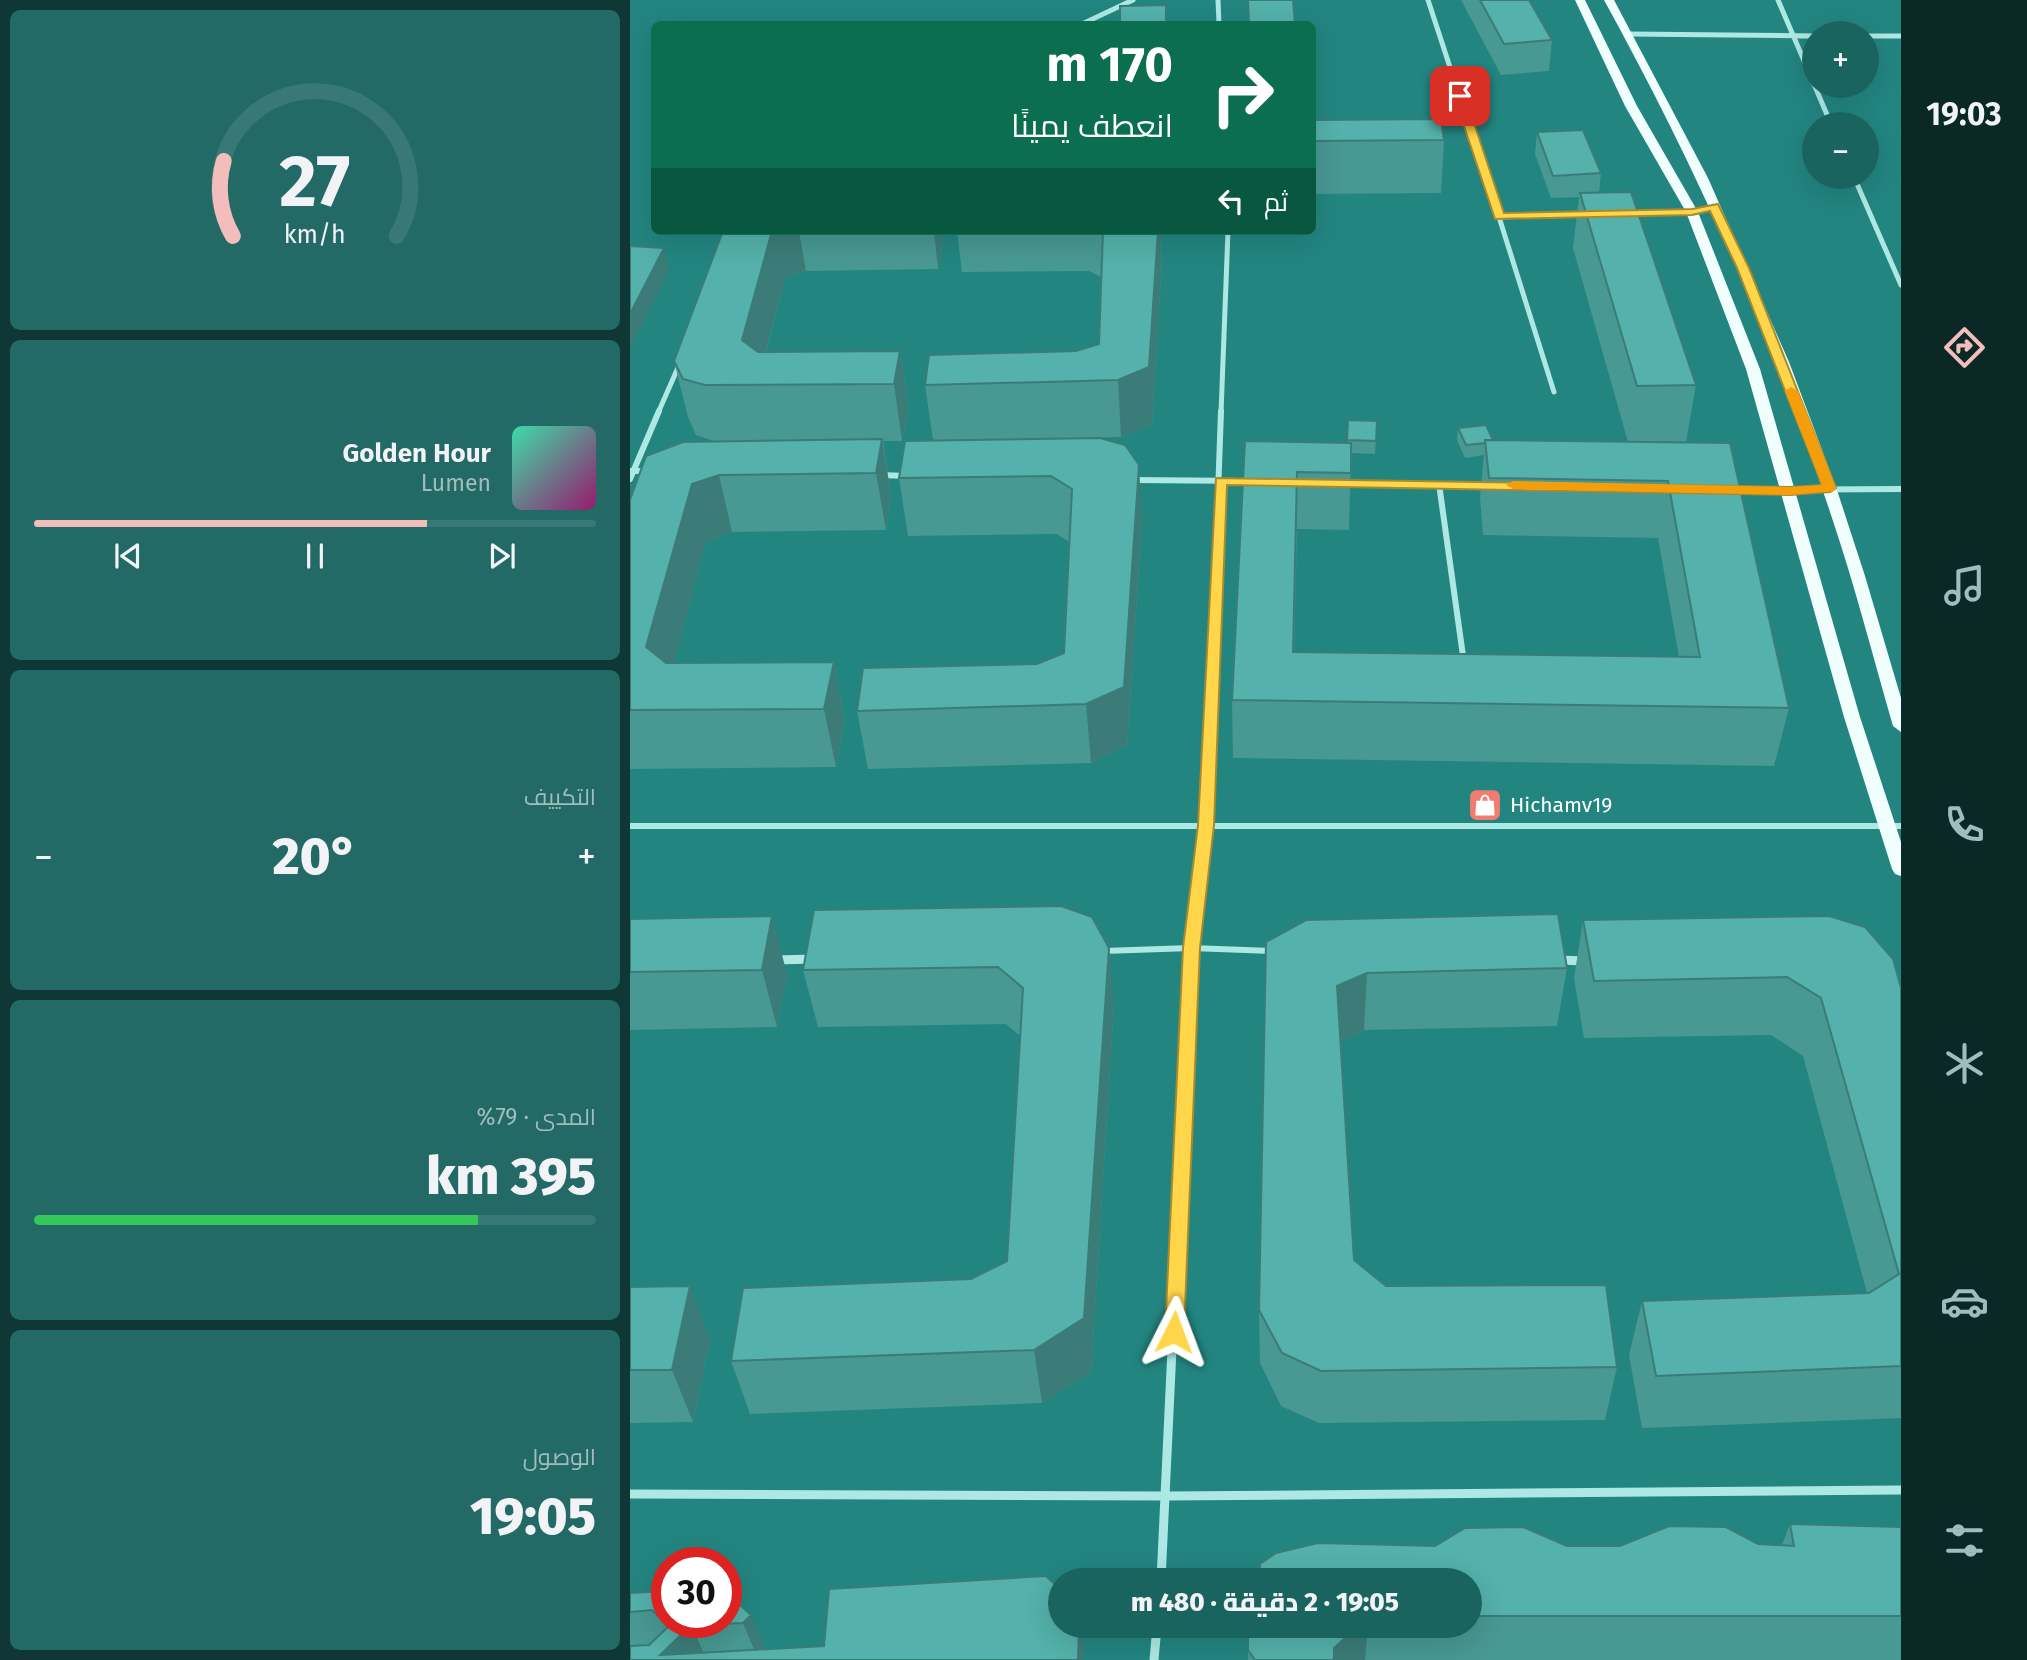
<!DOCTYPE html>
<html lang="ar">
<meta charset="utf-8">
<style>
:root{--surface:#1a6460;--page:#236a66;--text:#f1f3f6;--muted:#9fbdbd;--line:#387875;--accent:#f2bdba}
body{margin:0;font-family:"Fira Sans",Cairo,sans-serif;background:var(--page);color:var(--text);direction:rtl;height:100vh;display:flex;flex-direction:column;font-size:26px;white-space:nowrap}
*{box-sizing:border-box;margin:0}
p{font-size:23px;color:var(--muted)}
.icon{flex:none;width:38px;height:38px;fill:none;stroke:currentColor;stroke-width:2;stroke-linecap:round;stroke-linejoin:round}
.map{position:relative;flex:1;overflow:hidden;direction:ltr}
.drawer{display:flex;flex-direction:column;gap:10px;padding:10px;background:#0e3735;width:630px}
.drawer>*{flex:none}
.banner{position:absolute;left:21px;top:21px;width:665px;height:214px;border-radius:10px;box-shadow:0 7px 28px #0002;direction:rtl;background:#0b6e4f;color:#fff;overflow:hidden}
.buttons{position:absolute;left:1172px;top:21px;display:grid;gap:14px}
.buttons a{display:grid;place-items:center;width:77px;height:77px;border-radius:50%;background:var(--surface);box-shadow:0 7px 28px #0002;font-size:35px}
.speed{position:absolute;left:21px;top:1547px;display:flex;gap:14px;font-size:35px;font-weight:700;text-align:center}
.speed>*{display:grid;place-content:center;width:91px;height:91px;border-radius:50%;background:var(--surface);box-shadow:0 7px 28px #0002;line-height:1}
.speed .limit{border:10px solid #d22;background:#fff;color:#111}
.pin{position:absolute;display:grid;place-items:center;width:60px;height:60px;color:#fff;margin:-30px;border-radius:14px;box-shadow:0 4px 10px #0006}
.me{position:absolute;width:77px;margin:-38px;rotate:3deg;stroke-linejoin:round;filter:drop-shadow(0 0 5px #0008)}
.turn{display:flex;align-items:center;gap:24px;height:147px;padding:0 28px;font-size:32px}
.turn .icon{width:91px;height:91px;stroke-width:2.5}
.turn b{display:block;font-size:49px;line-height:60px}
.then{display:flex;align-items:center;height:66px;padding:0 28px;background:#0003;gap:14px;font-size:26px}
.big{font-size:52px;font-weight:800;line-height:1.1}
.drawer .tile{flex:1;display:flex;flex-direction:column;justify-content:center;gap:10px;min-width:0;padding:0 24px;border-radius:10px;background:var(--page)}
.drawer .dial{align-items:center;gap:0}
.dial svg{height:182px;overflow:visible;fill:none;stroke:var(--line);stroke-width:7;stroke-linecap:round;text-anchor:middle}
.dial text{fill:var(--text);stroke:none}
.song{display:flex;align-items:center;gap:21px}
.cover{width:84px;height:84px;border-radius:10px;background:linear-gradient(135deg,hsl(160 70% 55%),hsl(320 70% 35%))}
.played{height:7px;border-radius:4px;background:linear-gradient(90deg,var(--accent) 70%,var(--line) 70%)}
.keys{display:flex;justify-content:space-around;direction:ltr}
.heat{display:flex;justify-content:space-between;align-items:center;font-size:38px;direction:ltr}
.charge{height:10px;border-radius:5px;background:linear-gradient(90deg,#34c759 79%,var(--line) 0)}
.trip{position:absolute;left:418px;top:1568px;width:434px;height:70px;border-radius:35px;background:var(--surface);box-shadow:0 7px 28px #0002;font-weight:800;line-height:70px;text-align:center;direction:rtl}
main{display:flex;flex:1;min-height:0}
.tabs{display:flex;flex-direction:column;width:126px;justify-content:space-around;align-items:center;background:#0a2826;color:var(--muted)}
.tabs .icon{width:49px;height:49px}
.tabs .on{color:var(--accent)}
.tabs b{font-size:32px;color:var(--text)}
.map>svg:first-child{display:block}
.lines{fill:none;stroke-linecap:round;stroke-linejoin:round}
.street-far2{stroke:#ade8e4;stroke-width:5}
.street-far1{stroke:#ade8e4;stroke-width:6}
.street{stroke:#ade8e4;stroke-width:9}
.primary{fill:#f0fefe;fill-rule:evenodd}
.wall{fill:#489893}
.shaded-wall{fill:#3b7c78}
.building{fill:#54b1ab;stroke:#3b7c78;stroke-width:2}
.route{fill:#ffd54a;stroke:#a68a30;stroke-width:2}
.slow{fill:#f59e0b}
.labels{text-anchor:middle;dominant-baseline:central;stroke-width:7;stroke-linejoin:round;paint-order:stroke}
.poi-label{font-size:21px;fill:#fff;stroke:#238580;text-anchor:start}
</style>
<main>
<nav class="tabs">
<b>19:03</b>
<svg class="icon on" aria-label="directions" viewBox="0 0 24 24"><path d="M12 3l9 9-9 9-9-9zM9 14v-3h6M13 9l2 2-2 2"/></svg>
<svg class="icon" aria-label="music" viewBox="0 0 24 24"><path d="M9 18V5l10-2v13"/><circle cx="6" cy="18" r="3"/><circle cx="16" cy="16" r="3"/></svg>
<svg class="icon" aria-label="phone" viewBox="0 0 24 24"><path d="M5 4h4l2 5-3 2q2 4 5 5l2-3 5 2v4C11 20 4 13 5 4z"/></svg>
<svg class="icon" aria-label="climate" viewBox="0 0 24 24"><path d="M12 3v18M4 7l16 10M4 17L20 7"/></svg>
<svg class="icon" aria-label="car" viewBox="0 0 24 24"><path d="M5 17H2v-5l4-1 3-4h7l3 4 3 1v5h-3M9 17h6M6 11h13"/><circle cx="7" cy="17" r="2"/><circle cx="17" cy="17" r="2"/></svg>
<svg class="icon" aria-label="filters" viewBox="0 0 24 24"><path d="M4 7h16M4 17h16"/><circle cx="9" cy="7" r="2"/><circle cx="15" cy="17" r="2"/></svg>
</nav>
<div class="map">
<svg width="1271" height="1660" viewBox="0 0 1271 1660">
<rect width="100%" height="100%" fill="#238580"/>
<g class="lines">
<!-- street-far2 -->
<path class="street-far2" d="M 588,0 L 589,24
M 798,0 L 869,217 L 954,215
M 1148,0 L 1201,124
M 452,24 L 503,0
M 999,34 L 1185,36
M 1237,36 L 1271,36
M 1224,177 L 1271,285
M 1001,213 L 1062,212 L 1084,207
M 869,217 L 924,392
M 28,413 L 50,363
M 591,413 L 598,231"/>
<!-- street-far1 -->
<path class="street-far1" d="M 0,471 L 18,471
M 250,475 L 277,476
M 0,479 L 29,411
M 502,480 L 620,481
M 712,483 L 861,485
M 809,484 L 834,663
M 1104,490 L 1271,489
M 0,826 L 1271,826
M 473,951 L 561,948 L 643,951
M 561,953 L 576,825 L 591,411"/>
<!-- street -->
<path class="street" d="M 144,960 L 185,959
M 928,960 L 954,961
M 0,1494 L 537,1496 L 1271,1490
M 531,1580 L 561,951
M 524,1660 L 527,1626"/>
<!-- primary -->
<path class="primary" d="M 945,0 L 955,0 L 1007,106 L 1068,212 L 1130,369 L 1230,717 L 1271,842 L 1271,876 L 1265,874 L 1262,869 L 1214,717 L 1116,369 L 1056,212 L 995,106 Z
M 974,0 L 984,0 L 1078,178 L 1159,362 L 1206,487 L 1235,576 L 1271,698 L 1271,732 L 1263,726 C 1243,657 1225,586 1202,518 C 1143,338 1065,165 974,0 Z"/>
</g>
<!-- wall -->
<path class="wall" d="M 831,0 L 899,0 L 922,40 L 919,71 L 871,75 Z
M 682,120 L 814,140 L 811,193 L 682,194 Z
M 907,132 L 971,173 L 969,193 L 1066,385 L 1056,442 L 1037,442 L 1159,708 L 1144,766 L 603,758 L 602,700 L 615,441 L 717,443 L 718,420 L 747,421 L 745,454 L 721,453 L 719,530 L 667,529 L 664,652 L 1049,657 L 1028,538 L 853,535 L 850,497 L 854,455 L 835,458 L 827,440 L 828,428 L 863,440 L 998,442 L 943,248 L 949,197 L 921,198 L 905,154 Z
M 93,231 L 311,231 L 313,244 L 308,269 L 176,271 L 155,277 L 136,352 L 270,351 L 279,407 L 272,441 L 253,441 L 261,496 L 256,530 L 102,532 L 76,541 L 44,662 L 204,662 L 215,720 L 206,767 L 0,769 L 0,500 L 87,442 L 66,435 L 58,417 L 44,361 Z
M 327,231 L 531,231 L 532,262 L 522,424 L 491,437 L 417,439 L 512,522 L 497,745 L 461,763 L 238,769 L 227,711 L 407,664 L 434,653 L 439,542 L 427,534 L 278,536 L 269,478 L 303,440 L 295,385 L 446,351 L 469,344 L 471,277 L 459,271 L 332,272 Z
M 431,906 L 484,1006 L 461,1372 L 412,1403 L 120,1414 L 101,1361 L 341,1279 L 377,1261 L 390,1036 L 376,1024 L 188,1027 L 173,970 Z
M 0,919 L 157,974 L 147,1027 L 0,1030 Z
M 953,920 L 1271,988 L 1271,1418 L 1012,1428 L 999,1355 L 1012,1301 L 1237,1293 L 1173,1056 L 1141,1035 L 954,1038 L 944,978 Z
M 636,942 L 937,968 L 927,1026 L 734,1030 L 711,1041 L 724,1260 L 756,1286 L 987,1367 L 975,1420 L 689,1423 L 651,1406 L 630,1363 L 629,1310 Z
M 0,1287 L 80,1340 L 63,1422 L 0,1423 Z
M 1160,1524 L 1271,1527 L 1271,1660 L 618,1660 L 618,1626 L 840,1626 L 840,1580 L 805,1546 L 990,1546 L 1128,1544 L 1152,1545 Z
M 96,1592 L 135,1649 L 454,1641 L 454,1660 L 0,1660 L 1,1646 L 0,1645 L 0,1593 Z"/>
<!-- shaded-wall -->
<path class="shaded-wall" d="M 142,231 L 169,231 L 176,271 L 155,277 L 127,385 L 112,340 Z
M 304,231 L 311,231 L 313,244 L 308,269 Z
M 528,231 L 531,231 L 532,262 L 522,424 L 491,437 L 488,380 Z
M 34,248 L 39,270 L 0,349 L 0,314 Z
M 270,351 L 279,407 L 272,441 L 264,384 Z
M 252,439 L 261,496 L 256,530 L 246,473 Z
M 509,465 L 512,522 L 497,745 L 461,763 L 456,704 Z
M 89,475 L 102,532 L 76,541 L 33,705 L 16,647 L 62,484 Z
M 204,662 L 215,720 L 206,767 L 194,709 Z
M 142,916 L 157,974 L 147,1027 L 132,970 Z
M 479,948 L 484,1006 L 461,1372 L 412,1403 L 404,1350 Z
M 737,973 L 734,1030 L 705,1044 L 707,986 Z
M 60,1286 L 80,1340 L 63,1422 L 42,1370 Z
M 121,1615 L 136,1651 L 128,1659 L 113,1623 Z
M 61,1625 L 77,1660 L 30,1655 Z
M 449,1626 L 452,1626 L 454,1641 L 454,1660 L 448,1660 Z
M 728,1626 L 738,1626 L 735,1660 L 703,1660 L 704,1648 Z"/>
<!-- building -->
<path class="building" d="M 618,0 L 663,0 L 665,24 L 619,24 Z
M 850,0 L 899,0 L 922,40 L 874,44 Z
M 536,5 L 536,24 L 490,24 L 490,6 Z
M 811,119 L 814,140 L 682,141 L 682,120 Z
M 953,130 L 971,173 L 923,176 L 907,132 Z
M 1001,192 L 1066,385 L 1007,386 L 950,193 Z
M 93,231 L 142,231 L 112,340 L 128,352 L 270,351 L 264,384 L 75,385 L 53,379 L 44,361 Z
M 473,231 L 528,231 L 519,367 L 488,380 L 295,385 L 299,355 L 446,351 L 469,344 Z
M 0,246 L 34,248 L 0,314 Z
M 718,420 L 747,421 L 746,441 L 717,440 Z
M 856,425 L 863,440 L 855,440 L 855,443 L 836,445 L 828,428 Z
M 470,438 L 495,445 L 509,465 L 494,687 L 456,704 L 227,711 L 233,668 L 407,664 L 434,653 L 442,489 L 421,476 L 269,478 L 275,441 Z
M 252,439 L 246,473 L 89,475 L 62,484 L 16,647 L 36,663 L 204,662 L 194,709 L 0,710 L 0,500 L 16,456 L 53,442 Z
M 855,440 L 1100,443 L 1159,708 L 602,700 L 615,441 L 721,443 L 721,473 L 667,472 L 663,652 L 1070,657 L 1038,481 L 859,478 Z
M 431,906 L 462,917 L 479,948 L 454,1318 L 404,1350 L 101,1361 L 113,1288 L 341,1279 L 377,1261 L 393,988 L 368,967 L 173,970 L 184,910 Z
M 928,914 L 937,968 L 737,973 L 707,986 L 724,1260 L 756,1286 L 976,1285 L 987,1367 L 691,1371 L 652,1353 L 629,1310 L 636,942 L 676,920 Z
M 142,916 L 132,970 L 0,972 L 0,919 Z
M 1199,916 L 1235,927 L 1263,959 L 1271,988 L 1271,1366 L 1026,1376 L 1012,1301 L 1239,1293 L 1269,1274 L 1191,998 L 1157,977 L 964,981 L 953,920 Z
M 60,1286 L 42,1370 L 0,1370 L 0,1287 Z
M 1160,1524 L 1271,1527 L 1271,1616 L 840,1616 L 840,1580 L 630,1580 L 630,1564 L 646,1553 L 688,1543 L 805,1546 L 835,1528 L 893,1527 L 937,1546 L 990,1546 L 1039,1526 L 1096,1527 L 1128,1544 L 1164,1546 Z
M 416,1576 L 430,1589 L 430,1626 L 449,1626 L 448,1660 L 0,1660 L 0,1646 L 19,1645 L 39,1626 L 22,1610 L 0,1612 L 0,1593 L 37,1591 L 37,1622 L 96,1622 L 96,1592 L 121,1615 L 113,1623 L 61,1625 L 30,1655 L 194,1646 L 199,1589 Z
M 618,1626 L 728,1626 L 704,1648 L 704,1660 L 625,1660 L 618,1650 Z"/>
<!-- route -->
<path class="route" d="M 830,93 L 835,96 L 874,213 L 1062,209 L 1088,204 L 1119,268 L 1206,488 L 1200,492 L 1160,495 L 597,485 L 584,825 L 570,948 L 554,1332 L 551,1338 L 544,1341 L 537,1338 L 535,1332 L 553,948 L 568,825 L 586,478 L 1160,487 L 1192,485 L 1107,268 L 1080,211 L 1062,215 L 865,219 L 824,96 Z"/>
<!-- slow -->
<path class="slow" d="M 1161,387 L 1168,391 L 1206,488 L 1204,491 L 1160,495 L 883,489 L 876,485 L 883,481 L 1160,487 L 1192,485 L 1155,391 Z"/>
<!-- icons -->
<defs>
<g id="shop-square" transform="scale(1.75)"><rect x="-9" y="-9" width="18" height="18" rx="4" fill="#f37c70" stroke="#238580"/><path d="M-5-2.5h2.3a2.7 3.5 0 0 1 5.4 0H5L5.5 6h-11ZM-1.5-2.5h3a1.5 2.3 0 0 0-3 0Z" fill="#fff"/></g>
</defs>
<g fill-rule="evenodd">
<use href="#shop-square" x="855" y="805"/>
</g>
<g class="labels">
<!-- poi labels -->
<g class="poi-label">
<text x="880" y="805">Hichamv19</text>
</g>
</g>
</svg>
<div class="buttons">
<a>+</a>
<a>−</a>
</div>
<div class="speed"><div class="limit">30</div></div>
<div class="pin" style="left:830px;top:96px;background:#d93025"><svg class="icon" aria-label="arrive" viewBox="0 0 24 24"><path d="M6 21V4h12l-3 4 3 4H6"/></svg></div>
<svg class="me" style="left:544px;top:1332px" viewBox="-20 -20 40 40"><path d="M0-17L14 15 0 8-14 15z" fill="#ffd54a" stroke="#fff" stroke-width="4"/></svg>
<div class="trip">19:05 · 2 دقيقة · 480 m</div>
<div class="banner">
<div class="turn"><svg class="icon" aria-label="right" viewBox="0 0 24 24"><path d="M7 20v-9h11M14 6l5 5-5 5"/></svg><div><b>170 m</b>انعطف يمينًا</div></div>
<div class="then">ثم<svg class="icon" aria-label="left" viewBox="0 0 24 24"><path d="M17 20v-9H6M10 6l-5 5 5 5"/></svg></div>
</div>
</div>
<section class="drawer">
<div class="tile dial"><svg viewBox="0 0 100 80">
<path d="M14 69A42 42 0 1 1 86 69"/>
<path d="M14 69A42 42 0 0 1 10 36" stroke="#f2bdba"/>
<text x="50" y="56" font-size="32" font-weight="700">27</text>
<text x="50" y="72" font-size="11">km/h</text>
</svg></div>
<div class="tile">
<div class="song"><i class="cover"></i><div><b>Golden Hour</b><p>Lumen</p></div></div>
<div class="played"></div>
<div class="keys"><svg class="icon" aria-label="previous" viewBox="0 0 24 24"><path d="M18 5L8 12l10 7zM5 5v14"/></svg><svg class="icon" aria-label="pause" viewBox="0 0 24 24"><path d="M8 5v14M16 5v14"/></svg><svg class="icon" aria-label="next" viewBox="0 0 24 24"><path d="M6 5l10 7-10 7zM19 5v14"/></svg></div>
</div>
<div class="tile"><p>التكييف</p>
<div class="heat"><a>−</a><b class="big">20°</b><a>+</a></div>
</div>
<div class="tile"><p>المدى · 79%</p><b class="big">395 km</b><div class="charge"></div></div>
<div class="tile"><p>الوصول</p><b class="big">19:05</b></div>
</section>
</main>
